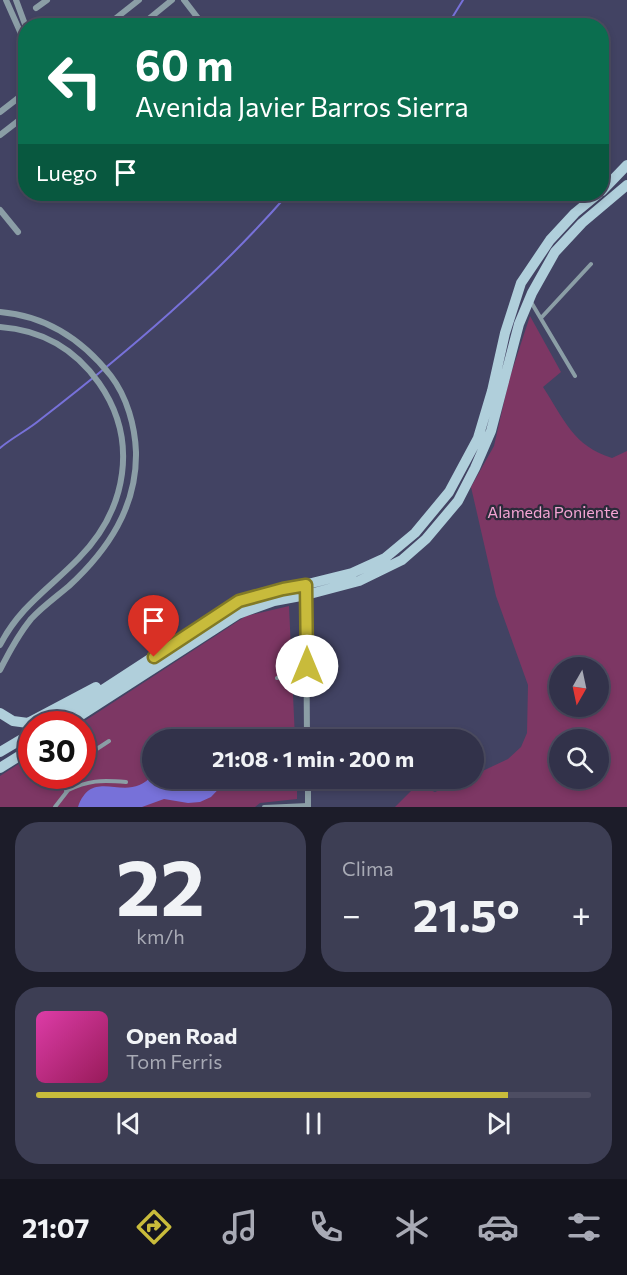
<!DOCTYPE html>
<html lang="es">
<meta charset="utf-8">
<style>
:root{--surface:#32324a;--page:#3d3e54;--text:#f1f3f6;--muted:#a8aab5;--line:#4d4d62;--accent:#c8bb3b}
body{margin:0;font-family:Commissioner,sans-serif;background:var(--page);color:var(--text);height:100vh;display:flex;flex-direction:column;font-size:22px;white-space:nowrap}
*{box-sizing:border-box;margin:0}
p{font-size:20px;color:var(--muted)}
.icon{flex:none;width:33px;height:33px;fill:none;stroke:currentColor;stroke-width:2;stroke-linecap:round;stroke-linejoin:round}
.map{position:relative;height:807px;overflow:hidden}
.side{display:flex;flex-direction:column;gap:15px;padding:15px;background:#1c1c29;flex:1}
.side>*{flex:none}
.top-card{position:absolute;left:18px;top:18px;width:591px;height:183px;border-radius:24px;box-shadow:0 3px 9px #0003,0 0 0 2px var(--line);background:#0b6e4f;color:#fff;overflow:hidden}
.needle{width:39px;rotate:189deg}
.controls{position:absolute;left:549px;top:657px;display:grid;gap:12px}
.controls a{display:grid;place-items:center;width:60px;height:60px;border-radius:50%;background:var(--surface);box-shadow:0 3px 9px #0003,0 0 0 2px var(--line);font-size:30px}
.speed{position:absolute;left:18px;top:711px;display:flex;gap:12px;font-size:30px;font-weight:700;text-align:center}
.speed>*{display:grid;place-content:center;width:78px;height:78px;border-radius:50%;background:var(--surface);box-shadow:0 3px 9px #0003,0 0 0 2px var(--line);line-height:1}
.speed .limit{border:9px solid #d22;background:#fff;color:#111}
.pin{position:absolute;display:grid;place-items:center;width:51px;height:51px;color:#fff;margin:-62px -26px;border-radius:50% 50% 50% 0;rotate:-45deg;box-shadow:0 0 6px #0007}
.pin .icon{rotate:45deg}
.me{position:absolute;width:66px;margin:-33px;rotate:0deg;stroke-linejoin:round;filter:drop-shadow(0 0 4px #0008)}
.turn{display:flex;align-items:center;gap:21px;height:126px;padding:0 18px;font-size:27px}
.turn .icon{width:78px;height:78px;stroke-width:2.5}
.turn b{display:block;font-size:42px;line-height:51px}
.then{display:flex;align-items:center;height:57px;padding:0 18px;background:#0003;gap:12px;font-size:22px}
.big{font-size:45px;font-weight:700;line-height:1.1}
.side .widget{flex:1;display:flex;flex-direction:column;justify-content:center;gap:9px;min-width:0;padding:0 21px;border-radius:24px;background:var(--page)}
.side .dial{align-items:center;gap:0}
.dial b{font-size:78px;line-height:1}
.song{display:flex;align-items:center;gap:18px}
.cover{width:72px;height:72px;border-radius:9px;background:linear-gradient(135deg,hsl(320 70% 55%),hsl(330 70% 35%))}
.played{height:6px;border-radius:3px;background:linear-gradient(90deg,var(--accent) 85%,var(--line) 85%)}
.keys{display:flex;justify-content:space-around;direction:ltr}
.heat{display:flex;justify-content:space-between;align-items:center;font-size:33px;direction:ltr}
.side .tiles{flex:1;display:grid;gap:15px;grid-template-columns:1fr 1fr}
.widget:last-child{grid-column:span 2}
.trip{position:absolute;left:142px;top:729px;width:342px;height:60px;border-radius:30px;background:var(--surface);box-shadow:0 3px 9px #0003,0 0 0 2px var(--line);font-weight:700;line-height:60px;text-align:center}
.tabs{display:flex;height:96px;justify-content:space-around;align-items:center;background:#14141e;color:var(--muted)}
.tabs .icon{width:42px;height:42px}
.tabs .current{color:var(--accent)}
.tabs b{font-size:27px;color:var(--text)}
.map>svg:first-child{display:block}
.green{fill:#7d3764;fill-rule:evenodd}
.water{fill:#7771d9}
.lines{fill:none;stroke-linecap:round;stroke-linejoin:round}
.stream{stroke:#7771d9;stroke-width:2}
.lane{stroke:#8b9ea6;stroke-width:4}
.street{stroke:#8b9ea6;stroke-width:6}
.secondary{stroke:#b0cfdb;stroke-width:10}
.route-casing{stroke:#827a26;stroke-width:15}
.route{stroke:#c8bb3b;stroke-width:10}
.labels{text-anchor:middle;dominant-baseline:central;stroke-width:4.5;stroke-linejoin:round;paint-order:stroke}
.park-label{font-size:16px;fill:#f4a5d4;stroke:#2b2b3a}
</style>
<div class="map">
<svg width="627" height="807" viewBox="0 0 627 807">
<rect width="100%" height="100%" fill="#424363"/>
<!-- green -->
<path class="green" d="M 530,316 L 561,372 L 543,387 C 564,419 573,446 612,458 L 627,451 L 627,807 L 395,807 L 417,785 L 435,792 L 465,779 L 474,778 L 474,775 L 508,759 L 521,747 L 527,733 L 528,685 L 496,596 L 471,487 L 494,446 L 509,380 ZM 560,668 L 598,668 L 598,706 L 560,706 ZM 560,740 L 598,740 L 598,778 L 560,778 Z
M 289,606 L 295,739 L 153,740 L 153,778 L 297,779 L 297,799 L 260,803 L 255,807 L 0,807 L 0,776 L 31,756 L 32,776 L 82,776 L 82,724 L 80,724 L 246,616 Z"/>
<!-- water -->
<path class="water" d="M 153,774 L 153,778 L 228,779 L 211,797 L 200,802 L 188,803 L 164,799 L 142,807 L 78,807 C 93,764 128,807 153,774 Z"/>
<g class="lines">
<!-- stream -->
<path class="stream" d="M 447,26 L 463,0
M 0,448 C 13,437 28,430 41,419 C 129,351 215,278 288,194"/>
<!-- lane -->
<path class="lane" d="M 531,302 L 575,376
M 541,318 L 591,264
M 277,678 L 292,674 L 306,666
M 82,766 L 86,756 L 109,741
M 66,791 C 89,780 101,780 126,782
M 55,807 L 79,776
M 264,807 L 308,805"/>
<!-- street -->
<path class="street" d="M 6,0 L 26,45
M 16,0 L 26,27
M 184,0 L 204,26
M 36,8 L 47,0
M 106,26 L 139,0
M 140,26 L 172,0
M 0,112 L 26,92
M 0,135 L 26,115
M 0,210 L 18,232
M 0,312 C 47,316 82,339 111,376 C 127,397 135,426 136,452 C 137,507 108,550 69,586 C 56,597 42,607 31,619 C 18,635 9,652 0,670
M 0,327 C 42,330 75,349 99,383 C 139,440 127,509 79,558 C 50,588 20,606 0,645
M 306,595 L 307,740
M 308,778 L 308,807"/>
<!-- secondary -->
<path class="secondary" d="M 602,191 L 627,165
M 0,713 L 13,721 L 28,723 L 96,687
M 46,724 L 87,700 L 239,601 L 352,573 L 385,558 L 415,533 L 449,492 L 478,438 L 492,391 L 505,333 L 521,283 L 550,240 L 575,213 L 598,194
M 67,724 L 238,614 L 274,601 L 306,595 L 359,581 L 402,560 L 426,539 L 458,501 L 475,468 L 491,431 L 519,324 L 532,293 L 555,252 L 582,223 L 627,185
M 0,752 L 32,733
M 0,768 L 32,748"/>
</g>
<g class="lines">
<!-- route casing -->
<g class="route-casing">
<path id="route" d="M 154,657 L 239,601 L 283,589 L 306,585 L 307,666"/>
</g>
<!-- route -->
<use href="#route" class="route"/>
</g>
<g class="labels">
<!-- park labels -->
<g class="park-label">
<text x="553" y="511">Alameda Poniente</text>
</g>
</g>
</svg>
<div class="controls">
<a><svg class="needle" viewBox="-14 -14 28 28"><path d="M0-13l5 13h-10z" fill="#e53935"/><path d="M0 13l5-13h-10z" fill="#a8aab5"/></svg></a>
<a><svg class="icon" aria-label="search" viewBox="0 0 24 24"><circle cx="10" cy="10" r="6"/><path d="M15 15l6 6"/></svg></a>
</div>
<div class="speed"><div class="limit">30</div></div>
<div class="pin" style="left:154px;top:657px;background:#d93025"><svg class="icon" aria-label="arrive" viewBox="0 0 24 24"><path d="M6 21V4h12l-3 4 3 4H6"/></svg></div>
<svg class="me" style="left:307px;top:666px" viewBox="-20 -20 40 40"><circle r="19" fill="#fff"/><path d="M0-13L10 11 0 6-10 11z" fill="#c8bb3b"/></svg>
<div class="trip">21:08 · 1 min · 200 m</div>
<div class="top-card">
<div class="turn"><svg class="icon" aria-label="left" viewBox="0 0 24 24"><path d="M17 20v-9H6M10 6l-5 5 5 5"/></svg><div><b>60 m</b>Avenida Javier Barros Sierra</div></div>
<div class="then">Luego<svg class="icon" aria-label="arrive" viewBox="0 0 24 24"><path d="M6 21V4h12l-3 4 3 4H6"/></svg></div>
</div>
</div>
<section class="side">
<div class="tiles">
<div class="widget dial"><b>22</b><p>km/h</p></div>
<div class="widget"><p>Clima</p>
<div class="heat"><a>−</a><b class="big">21.5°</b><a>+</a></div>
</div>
<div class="widget">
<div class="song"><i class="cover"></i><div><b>Open Road</b><p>Tom Ferris</p></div></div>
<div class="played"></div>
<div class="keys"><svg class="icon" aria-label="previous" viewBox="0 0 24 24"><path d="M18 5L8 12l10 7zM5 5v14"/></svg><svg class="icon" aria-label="pause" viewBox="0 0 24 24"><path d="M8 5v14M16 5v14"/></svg><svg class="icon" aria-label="next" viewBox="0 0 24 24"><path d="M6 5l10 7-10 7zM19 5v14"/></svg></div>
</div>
</div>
</section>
<nav class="tabs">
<b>21:07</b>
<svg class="icon current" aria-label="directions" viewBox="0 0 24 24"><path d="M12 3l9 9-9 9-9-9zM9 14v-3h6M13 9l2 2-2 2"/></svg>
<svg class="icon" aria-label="music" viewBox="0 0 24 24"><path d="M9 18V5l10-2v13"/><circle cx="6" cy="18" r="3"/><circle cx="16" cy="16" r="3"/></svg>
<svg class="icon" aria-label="phone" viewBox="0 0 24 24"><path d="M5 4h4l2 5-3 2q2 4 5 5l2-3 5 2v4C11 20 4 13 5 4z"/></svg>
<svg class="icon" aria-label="climate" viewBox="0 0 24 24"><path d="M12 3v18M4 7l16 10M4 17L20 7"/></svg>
<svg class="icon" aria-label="car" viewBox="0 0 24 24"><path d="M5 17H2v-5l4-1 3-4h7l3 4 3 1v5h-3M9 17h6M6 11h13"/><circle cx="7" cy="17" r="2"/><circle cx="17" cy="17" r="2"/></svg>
<svg class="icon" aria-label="filters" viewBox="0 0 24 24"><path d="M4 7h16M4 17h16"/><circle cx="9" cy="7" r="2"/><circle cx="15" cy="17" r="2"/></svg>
</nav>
